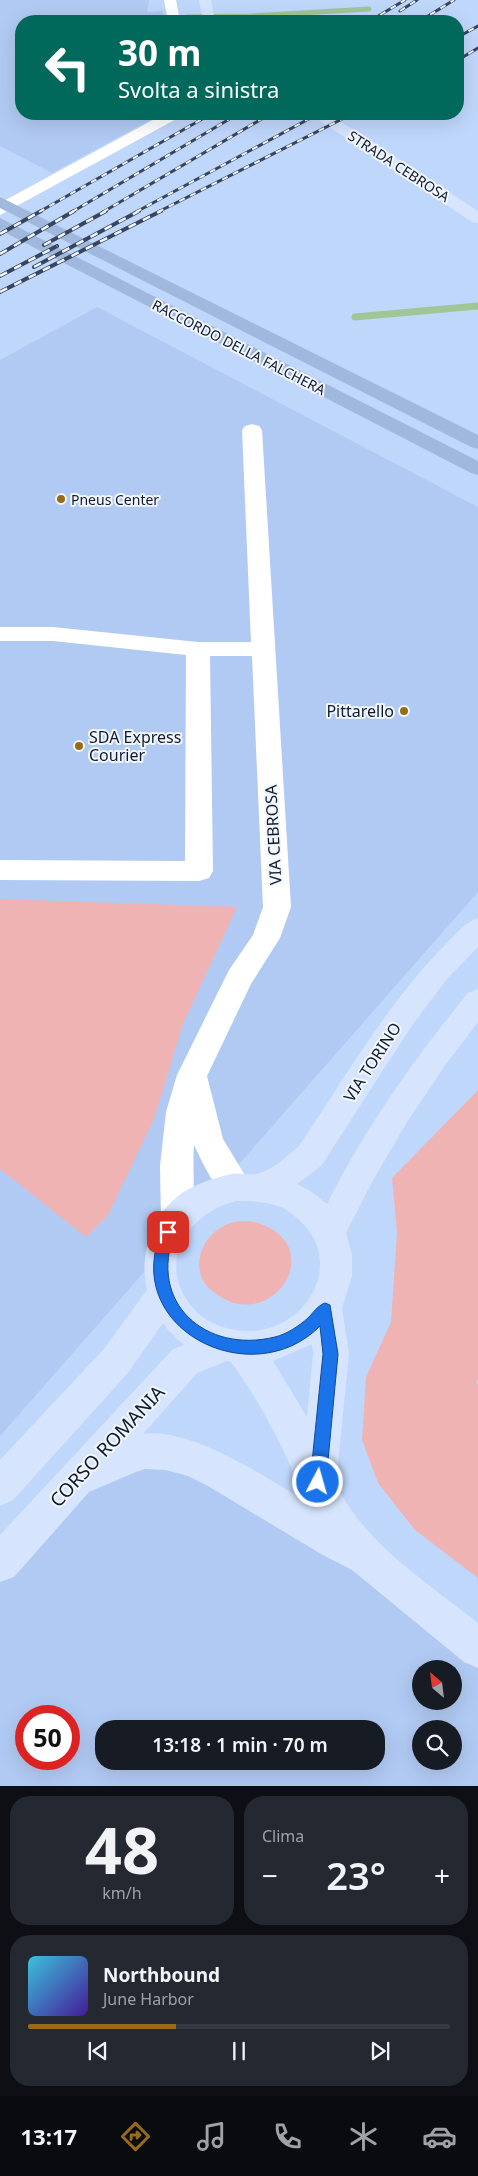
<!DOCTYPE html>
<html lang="it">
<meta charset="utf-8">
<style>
:root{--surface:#171b24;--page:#242831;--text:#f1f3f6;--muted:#9ea1a6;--line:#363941;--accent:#976c19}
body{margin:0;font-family:"Noto Sans",sans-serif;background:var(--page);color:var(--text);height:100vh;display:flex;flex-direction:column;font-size:19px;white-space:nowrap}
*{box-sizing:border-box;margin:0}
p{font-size:16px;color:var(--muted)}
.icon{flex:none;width:28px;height:28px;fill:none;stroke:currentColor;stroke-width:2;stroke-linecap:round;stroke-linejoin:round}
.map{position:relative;height:1786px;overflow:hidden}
.panel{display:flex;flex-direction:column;gap:10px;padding:10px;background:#0d0f14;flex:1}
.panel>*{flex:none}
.guide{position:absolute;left:15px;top:15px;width:449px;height:105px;border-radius:20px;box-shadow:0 5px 20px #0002;background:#00695c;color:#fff;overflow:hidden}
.needle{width:32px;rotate:332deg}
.controls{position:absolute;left:412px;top:1660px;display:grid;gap:10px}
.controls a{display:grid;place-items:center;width:50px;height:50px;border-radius:50%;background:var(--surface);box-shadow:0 5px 20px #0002;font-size:25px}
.speed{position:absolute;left:15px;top:1705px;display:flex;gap:10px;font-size:25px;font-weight:700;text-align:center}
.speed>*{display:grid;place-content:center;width:65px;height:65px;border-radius:50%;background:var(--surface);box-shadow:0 5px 20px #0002;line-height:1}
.speed .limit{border:8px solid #d22;background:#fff;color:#111}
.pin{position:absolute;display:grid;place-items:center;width:42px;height:42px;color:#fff;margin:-21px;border-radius:10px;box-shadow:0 2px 8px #0006}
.me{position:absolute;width:55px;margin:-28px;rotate:6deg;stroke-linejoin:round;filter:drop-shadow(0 0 4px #0008)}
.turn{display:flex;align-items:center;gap:18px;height:105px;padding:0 20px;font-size:22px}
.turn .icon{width:65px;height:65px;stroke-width:2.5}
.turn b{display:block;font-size:35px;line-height:42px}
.big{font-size:38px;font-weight:600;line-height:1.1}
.panel .tile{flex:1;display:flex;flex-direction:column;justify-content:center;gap:8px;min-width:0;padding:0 18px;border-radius:20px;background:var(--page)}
.panel .dial{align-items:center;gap:0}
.dial b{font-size:65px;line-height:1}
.song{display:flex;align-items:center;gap:15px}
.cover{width:60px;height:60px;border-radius:8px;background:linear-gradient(135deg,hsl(190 70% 55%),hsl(260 70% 35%))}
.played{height:5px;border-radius:2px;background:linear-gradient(90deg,var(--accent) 35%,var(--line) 35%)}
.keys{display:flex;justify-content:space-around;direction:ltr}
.heat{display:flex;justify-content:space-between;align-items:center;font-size:28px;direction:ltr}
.panel .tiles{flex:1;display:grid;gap:10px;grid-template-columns:1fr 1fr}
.tile:last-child{grid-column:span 2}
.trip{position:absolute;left:95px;top:1720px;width:290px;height:50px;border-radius:20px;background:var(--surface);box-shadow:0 5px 20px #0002;font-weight:600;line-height:50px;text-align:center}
.menu{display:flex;height:80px;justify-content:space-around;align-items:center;background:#090b0e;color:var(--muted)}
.menu .icon{width:35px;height:35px}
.menu .current{color:var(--accent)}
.menu b{font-size:22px;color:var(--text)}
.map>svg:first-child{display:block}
.built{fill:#b1caf3;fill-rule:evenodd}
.green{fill:#efb3b3}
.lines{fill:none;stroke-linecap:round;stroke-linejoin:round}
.stream-far1{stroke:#9fc694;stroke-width:5}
.stream{stroke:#9fc694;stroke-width:7}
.minor{fill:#fff;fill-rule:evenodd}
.major{fill:#d6e5fd;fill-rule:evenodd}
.highway{fill:#a0b8dd;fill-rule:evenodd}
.rail-far1-casing{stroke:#364660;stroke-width:3}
.rail-casing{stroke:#364660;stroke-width:4}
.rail-far1{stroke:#f3f7fd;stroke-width:2;stroke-dasharray:6;stroke-linecap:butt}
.rail{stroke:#f3f7fd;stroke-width:2.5;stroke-dasharray:8;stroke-linecap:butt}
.route{fill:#1a73e8;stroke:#114b97}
.poi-dot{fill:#976c19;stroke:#f3f7fd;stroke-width:2}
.labels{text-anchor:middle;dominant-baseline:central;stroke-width:4;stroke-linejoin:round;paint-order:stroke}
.far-street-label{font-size:14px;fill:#0d1b31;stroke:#f3f7fd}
.far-poi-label{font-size:14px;fill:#0d1b31;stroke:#f3f7fd;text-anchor:start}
.poi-label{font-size:16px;fill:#0d1b31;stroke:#f3f7fd;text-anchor:end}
.street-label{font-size:16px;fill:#0d1b31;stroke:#f3f7fd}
.near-street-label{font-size:19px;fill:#0d1b31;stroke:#f3f7fd}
</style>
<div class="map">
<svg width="478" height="1786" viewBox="0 0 478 1786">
<rect width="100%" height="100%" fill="#c0d7fc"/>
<!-- built -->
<path class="built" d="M 0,0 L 149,0 L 147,12 L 162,11 L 165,21 L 21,21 L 21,114 L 161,114 L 52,173 L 0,146 Z
M 97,307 L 478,507 L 478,892 L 0,1436 L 0,360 Z
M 171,1452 L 478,1648 L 478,1786 L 0,1786 L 0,1565 L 75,1480 ZM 421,1669 L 454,1669 L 454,1701 L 421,1701 ZM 26,1716 L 69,1716 L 69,1759 L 26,1759 ZM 104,1729 L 376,1729 L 376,1761 L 104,1761 ZM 421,1729 L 454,1729 L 454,1761 L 421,1761 Z"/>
<!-- green -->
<path class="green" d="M 0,899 L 237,907 L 183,1024 L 154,1119 L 108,1215 L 86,1237 L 0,1169 Z
M 478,1090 L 478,1380 L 476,1382 L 478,1384 L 478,1578 L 415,1530 L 378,1483 L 362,1440 L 366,1377 L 391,1322 L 397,1233 L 392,1178 Z
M 251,1221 C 337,1242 268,1344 209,1288 C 190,1270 201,1238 222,1227 C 231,1221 241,1221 251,1221 Z"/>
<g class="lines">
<!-- stream-far1 -->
<path class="stream-far1" d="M 187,17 L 251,16 L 369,9"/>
<!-- stream -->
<path class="stream" d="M 355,317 L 478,306"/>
<!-- minor -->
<path class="minor" d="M 164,0 L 176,0 L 180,21 L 168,21 Z
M 164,114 L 182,114 L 180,117 L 0,215 L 0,203 Z
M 252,424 L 259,426 L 262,430 L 291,907 L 280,938 L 251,984 L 207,1076 L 223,1139 L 252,1187 L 247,1197 C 244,1198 239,1201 236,1201 C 219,1201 201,1159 194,1145 C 192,1169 197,1210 189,1229 L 177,1234 L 165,1229 L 161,1219 L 160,1166 L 166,1112 L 177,1075 L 229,970 L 253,935 L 263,907 L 252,656 L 210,656 L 213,871 L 209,878 L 199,881 L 0,880 L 0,860 L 185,861 L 186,655 L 53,641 L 0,641 L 0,627 L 53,627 L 198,642 L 251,642 L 242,430 L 245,426 Z"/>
<!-- major -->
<path class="major" d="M 199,0 L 211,0 L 215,21 L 203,21 Z
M 312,114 L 329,114 L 478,211 L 478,223 L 472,222 L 314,117 Z
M 478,918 L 478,947 L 446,980 L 413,1024 L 321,1166 L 297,1184 L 309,1190 L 327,1204 C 365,1128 414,1059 468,993 L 478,989 L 478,1022 L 446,1064 L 407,1122 L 372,1182 L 346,1233 L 352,1255 L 352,1276 L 342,1308 L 349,1354 L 336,1483 C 362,1542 428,1583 478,1623 L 478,1668 L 464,1662 L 352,1570 L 321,1554 L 208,1486 L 188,1476 L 166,1470 L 145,1469 L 136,1472 L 89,1492 L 14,1577 L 0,1582 L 0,1535 L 173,1349 L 184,1345 L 169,1331 L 163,1323 L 127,1374 L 13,1500 L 0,1506 L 0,1460 L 103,1350 L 147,1290 C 138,1253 154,1209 187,1190 C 200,1182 216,1178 231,1174 C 239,1172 249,1176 257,1174 C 273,1170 287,1156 299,1146 C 345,1078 388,1002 446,944 C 456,934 464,923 478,918 ZM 236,1201 C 250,1201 264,1201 278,1206 C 285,1208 291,1213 297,1218 C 351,1263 302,1341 236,1330 C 219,1327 204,1321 193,1308 C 155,1264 187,1213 236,1201 ZM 312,1344 L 313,1354 L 307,1417 L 273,1361 ZM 227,1361 L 231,1362 C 265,1409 284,1449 306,1502 C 268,1478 189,1426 143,1434 L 197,1373 Z"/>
<!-- highway -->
<path class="highway" d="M 0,197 L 478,435 L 478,449 L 471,447 L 0,208 Z
M 0,218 L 478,461 L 478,475 L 471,473 L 0,230 Z"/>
<!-- rail-far1 casing -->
<g class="rail-far1-casing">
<path id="rail-far1" d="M 400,11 L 417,0
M 370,21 L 405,0
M 420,21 L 454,0
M 458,37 L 478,26
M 458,60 L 478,48
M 39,212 L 211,114
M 72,212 L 238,114
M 103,212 L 270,114
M 136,212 L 318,114
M 158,212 L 352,114"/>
</g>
<!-- rail casing -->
<g class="rail-casing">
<path id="rail" d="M 0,234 L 41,211
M 44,245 L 106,211
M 0,254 L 74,211
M 34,267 L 139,211
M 0,276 L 57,246
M 0,292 L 161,211"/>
</g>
<!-- rail-far1 -->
<use href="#rail-far1" class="rail-far1"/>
<!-- rail -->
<use href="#rail" class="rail"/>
</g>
<!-- route -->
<path class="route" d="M 168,1226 L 173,1228 L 175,1232 C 147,1303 206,1354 275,1337 C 287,1334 299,1326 308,1318 C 314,1312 317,1306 325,1303 L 330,1305 L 338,1354 L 326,1482 L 324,1488 L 318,1490 L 313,1488 L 310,1482 L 323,1354 L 320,1326 C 252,1395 117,1328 163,1228 Z"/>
<!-- markers -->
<g class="poi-dot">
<circle cx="61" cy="499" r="5"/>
<circle cx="404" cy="711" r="5"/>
<circle cx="79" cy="746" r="5"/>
</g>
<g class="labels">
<!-- far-street labels -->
<g class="far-street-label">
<text transform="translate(399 166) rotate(33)">STRADA CEBROSA</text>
<text transform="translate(239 347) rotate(27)">RACCORDO DELLA FALCHERA</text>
</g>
<!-- far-poi labels -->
<g class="far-poi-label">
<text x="71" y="499">Pneus Center</text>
</g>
<!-- poi labels -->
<g class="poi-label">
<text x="394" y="711">Pittarello</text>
<text x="89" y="737" text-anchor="start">SDA Express<tspan x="89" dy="18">Courier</tspan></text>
</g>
<!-- street labels -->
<g class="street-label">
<text transform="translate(273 835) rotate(-93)">VIA CEBROSA</text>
<text transform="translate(372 1062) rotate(-57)">VIA TORINO</text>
</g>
<!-- near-street labels -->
<g class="near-street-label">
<text transform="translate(107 1446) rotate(-47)">CORSO ROMANIA</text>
</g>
</g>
</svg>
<div class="controls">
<a><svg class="needle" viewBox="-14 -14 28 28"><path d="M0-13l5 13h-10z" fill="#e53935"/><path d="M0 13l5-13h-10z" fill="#9ea1a6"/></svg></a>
<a><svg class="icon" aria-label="search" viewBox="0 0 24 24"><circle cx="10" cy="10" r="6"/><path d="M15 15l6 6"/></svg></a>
</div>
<div class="speed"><div class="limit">50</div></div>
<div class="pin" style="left:168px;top:1232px;background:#d93025"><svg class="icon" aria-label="arrive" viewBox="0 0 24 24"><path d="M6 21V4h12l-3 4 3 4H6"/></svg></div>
<svg class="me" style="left:318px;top:1482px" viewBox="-20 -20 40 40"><circle r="17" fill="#1a73e8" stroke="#fff" stroke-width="3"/><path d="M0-11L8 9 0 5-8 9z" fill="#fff"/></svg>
<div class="trip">13:18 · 1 min · 70 m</div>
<div class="guide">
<div class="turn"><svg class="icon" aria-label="left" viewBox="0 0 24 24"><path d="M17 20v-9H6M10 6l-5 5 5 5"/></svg><div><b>30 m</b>Svolta a sinistra</div></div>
</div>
</div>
<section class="panel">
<div class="tiles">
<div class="tile dial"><b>48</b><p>km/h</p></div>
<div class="tile"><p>Clima</p>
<div class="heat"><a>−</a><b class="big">23°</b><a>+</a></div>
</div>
<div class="tile">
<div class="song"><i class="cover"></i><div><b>Northbound</b><p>June Harbor</p></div></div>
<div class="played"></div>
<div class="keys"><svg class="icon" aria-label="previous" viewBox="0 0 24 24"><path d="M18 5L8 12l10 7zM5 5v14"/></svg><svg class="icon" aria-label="pause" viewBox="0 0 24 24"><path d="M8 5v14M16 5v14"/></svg><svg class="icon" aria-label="next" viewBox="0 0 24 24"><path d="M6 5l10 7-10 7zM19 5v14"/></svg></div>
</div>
</div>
</section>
<nav class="menu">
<b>13:17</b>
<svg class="icon current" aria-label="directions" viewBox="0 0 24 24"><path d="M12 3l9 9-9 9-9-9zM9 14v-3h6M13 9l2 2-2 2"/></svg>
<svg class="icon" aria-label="music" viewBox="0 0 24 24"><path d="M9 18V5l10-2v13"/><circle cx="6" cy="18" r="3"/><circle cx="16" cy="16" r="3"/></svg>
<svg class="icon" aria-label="phone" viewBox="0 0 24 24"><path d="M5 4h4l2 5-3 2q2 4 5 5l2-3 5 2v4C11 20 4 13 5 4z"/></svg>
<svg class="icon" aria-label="climate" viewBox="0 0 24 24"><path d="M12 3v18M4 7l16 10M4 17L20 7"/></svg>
<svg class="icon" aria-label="car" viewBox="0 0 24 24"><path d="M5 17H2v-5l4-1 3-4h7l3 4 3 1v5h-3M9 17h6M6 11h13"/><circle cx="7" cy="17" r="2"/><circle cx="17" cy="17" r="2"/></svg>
</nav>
